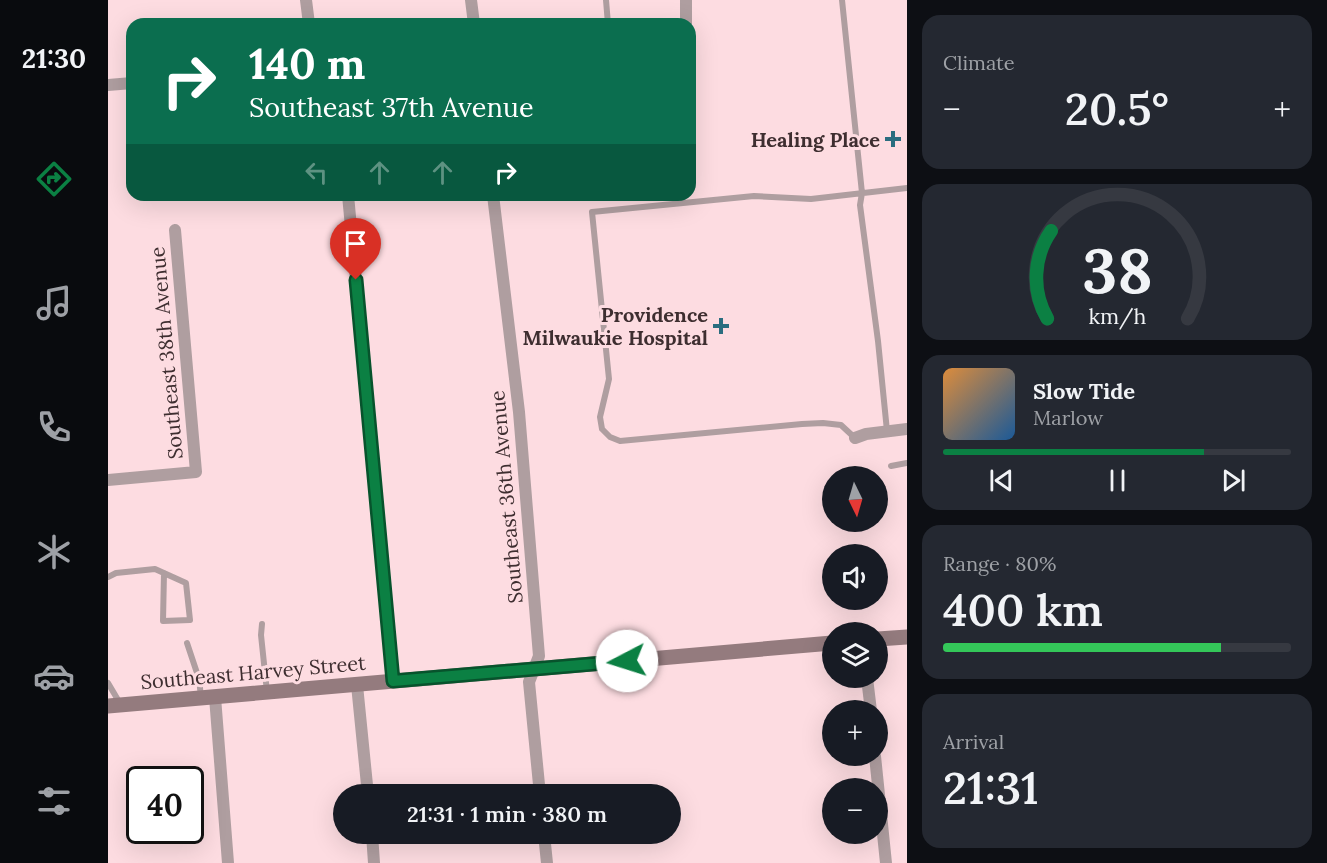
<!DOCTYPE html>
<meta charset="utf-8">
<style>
:root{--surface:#171b24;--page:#242831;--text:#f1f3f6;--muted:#9ea1a6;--line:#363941;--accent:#0b8043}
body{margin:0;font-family:Lora,serif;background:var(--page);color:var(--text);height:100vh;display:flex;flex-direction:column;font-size:22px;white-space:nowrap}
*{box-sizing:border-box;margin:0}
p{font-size:20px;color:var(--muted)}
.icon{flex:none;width:33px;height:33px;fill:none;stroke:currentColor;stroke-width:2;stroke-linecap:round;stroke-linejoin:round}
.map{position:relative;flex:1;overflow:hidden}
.sheet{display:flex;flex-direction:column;gap:15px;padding:15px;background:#0d0f14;width:420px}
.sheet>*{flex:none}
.hud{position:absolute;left:18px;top:18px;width:570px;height:183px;border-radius:18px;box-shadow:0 6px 24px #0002;background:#0b6e4f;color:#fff;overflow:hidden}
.needle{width:39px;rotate:175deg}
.fabs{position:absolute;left:714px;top:466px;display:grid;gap:12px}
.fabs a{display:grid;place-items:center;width:66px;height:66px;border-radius:50%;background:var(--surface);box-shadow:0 6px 24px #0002;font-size:30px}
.speed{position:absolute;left:18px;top:766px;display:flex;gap:12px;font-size:30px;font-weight:700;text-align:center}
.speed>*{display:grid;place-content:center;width:78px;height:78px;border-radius:50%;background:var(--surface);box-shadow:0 6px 24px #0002;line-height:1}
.speed .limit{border:3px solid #111;border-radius:9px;background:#fff;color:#111}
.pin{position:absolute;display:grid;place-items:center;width:51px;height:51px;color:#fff;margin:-62px -26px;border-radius:50% 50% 50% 0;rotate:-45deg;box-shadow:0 0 6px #0007}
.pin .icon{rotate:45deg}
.me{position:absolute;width:66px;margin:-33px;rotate:265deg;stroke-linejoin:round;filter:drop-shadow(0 0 4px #0008)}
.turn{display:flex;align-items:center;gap:21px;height:126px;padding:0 24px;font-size:27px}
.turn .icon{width:78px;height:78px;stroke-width:2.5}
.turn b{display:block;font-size:42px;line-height:51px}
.lanes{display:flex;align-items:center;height:57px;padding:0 24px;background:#0003;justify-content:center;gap:30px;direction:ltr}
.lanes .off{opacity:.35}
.big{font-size:45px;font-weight:600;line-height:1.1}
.sheet .widget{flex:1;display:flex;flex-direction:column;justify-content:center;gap:9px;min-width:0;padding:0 21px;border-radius:18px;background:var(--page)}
.sheet .dial{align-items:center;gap:0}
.dial svg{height:156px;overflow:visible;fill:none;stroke:var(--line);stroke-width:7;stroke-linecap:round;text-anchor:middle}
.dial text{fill:var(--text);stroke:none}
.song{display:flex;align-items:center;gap:18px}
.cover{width:72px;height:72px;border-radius:9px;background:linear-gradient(135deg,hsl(30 70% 55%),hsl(210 70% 35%))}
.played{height:6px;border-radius:3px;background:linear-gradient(90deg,var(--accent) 75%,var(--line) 75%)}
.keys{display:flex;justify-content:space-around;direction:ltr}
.heat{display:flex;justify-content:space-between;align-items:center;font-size:33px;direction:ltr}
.charge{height:9px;border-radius:4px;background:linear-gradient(90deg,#34c759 80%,var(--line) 0)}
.trip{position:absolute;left:225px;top:784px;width:348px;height:60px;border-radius:30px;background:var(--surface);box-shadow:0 6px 24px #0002;font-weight:600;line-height:60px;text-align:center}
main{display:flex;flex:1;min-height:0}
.menu{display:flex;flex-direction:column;width:108px;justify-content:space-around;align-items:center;background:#090b0e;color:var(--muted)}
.menu .icon{width:42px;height:42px}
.menu .active{color:var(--accent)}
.menu b{font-size:27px;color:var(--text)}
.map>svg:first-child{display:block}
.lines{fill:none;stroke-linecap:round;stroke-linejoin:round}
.lane{stroke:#af9ea0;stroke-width:6}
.street{stroke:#af9ea0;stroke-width:12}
.secondary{stroke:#947b7e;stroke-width:15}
.route-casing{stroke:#07532c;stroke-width:15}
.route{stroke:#0b8043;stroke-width:10}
.poi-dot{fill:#2a6d7f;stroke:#fddce1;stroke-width:2}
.labels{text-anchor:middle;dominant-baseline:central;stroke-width:6;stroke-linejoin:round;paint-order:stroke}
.poi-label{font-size:20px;font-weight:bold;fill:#3e2e30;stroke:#fddce1;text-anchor:end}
.street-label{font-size:20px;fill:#3e2e30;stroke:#fddce1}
</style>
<main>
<nav class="menu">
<b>21:30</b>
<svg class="icon active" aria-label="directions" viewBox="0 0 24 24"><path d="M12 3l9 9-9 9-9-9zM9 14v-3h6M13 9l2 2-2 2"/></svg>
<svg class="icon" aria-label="music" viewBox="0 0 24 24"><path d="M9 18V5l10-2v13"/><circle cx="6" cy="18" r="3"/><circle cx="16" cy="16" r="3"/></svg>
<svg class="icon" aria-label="phone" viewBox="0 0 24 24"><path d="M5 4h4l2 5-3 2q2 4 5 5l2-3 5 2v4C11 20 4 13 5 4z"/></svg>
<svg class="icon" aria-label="climate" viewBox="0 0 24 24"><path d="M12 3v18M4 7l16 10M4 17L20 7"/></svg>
<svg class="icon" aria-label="car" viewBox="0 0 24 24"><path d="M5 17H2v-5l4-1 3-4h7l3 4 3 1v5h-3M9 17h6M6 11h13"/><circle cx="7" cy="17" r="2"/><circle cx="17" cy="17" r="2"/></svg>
<svg class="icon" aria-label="filters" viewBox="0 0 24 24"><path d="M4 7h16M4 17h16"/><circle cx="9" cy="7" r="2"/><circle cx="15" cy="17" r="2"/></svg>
</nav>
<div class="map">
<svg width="799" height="863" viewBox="0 0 799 863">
<rect width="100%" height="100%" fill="#fddce1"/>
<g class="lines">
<!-- lane -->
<path class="lane" d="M 498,0 L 500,24
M 734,0 L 754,193 L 752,205 L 770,341 L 779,431
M 747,438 L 733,425 L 715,423 L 694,424 L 512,441 L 502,437 L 494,429 L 492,417 L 501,379 L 484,212 L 646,196 L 703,199 L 799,188
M 783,466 L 799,463
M 0,577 L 8,573 L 47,569 L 78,583 L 82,620 L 55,621 L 56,573
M 154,624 L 153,635 L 159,692
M 79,643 L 91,679 L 93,697
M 0,683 L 13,705"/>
<!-- street -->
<path class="street" d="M 198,0 L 201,24
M 363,0 L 366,24
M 578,24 L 578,0
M 0,85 L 24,83
M 240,195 L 285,681
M 385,195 L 411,412 L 431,656 L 421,682 L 432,795
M 747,438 L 758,434 L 799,429
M 0,480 L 88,472 L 67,230
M 759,678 L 763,711
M 249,685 L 260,795
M 107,697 L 120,863
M 767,756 L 778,863
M 264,834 L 266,863
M 436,834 L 439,863
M 436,838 L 486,834"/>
<!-- secondary -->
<path class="secondary" d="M 770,639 L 799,637
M 0,706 L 724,643"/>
</g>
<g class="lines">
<!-- route casing -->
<g class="route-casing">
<path id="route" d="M 248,280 L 285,681 L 519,661"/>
</g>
<!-- route -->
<use href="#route" class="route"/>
</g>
<!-- markers -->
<g class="poi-dot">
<path d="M782 130h6v6h6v6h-6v6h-6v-6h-6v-6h6z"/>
<path d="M610 317h6v6h6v6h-6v6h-6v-6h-6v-6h6z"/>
</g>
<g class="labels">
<!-- poi labels -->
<g class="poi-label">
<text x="772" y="139">Healing Place</text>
<text x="600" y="314">Providence<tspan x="600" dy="23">Milwaukie Hospital</tspan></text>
</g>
<!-- street labels -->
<g class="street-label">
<text transform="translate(58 353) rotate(-95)">Southeast 38th Avenue</text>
<text transform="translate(398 497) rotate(-95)">Southeast 36th Avenue</text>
<text transform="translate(145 672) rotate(-5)">Southeast Harvey Street</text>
</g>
</g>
</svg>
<div class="fabs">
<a><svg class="needle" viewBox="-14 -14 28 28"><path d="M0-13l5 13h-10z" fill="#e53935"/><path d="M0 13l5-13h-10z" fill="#9ea1a6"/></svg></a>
<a><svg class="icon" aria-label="sound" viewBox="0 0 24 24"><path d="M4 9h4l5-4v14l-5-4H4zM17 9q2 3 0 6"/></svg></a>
<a><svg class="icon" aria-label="layers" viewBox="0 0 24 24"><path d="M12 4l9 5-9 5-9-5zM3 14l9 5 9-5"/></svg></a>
<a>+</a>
<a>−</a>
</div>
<div class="speed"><div class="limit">40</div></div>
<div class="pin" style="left:248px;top:280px;background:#d93025"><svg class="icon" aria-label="arrive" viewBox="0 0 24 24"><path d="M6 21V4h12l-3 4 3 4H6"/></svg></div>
<svg class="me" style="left:519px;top:661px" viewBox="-20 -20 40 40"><circle r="19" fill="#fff"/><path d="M0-13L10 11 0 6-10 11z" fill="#0b8043"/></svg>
<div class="trip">21:31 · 1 min · 380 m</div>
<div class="hud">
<div class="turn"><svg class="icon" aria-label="right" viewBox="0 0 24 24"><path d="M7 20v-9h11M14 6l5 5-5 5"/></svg><div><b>140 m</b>Southeast 37th Avenue</div></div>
<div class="lanes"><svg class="icon off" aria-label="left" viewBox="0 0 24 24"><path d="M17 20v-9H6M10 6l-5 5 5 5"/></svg><svg class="icon off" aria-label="ahead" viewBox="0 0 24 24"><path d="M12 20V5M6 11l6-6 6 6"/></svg><svg class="icon off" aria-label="ahead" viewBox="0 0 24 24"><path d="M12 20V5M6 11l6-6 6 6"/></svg><svg class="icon" aria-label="right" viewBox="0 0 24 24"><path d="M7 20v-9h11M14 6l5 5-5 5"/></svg></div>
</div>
</div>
<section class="sheet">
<div class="widget"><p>Climate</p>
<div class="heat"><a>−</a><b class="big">20.5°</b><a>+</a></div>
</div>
<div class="widget dial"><svg viewBox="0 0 100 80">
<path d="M14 69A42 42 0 1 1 86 69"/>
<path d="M14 69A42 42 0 0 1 16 24" stroke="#0b8043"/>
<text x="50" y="56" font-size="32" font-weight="700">38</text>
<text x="50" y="72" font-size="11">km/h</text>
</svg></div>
<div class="widget">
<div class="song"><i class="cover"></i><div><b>Slow Tide</b><p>Marlow</p></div></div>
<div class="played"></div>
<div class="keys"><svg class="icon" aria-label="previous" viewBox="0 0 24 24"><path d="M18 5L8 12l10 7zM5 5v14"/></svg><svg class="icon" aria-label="pause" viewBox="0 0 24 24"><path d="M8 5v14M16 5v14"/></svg><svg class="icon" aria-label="next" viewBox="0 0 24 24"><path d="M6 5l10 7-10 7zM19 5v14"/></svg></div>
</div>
<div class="widget"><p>Range · 80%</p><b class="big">400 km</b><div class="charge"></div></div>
<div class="widget"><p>Arrival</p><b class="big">21:31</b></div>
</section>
</main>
